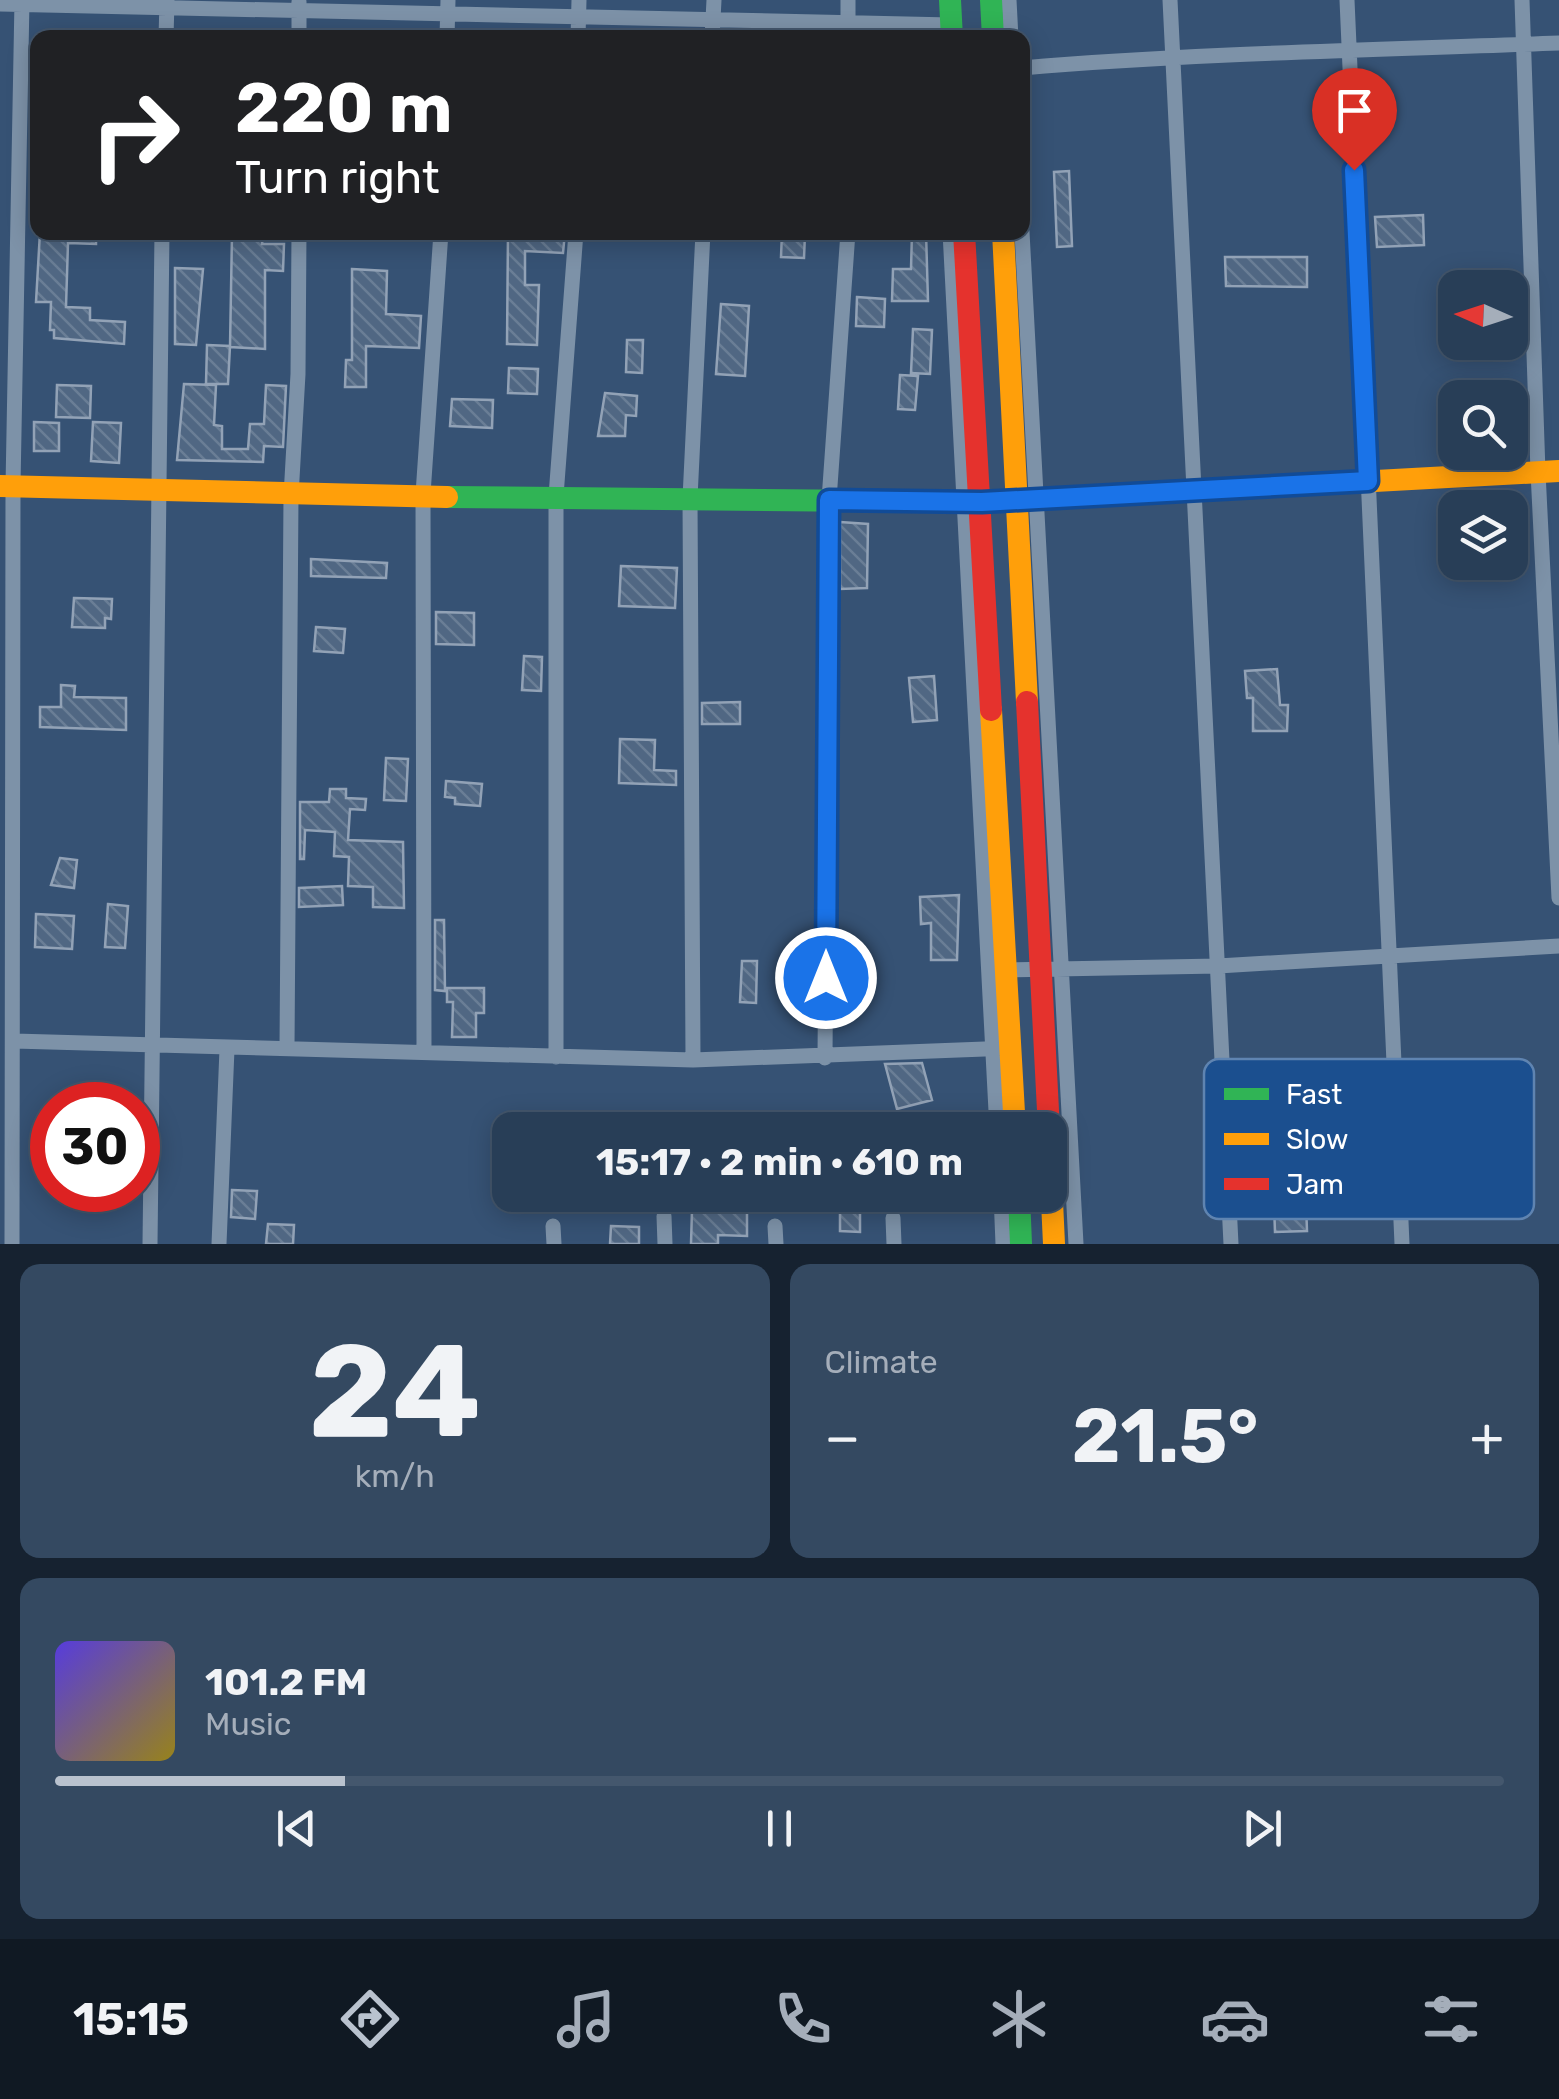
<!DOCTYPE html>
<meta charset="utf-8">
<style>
:root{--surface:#283e57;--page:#344961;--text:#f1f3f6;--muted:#a5aeba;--line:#44576d;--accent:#b9c2ce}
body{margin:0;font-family:Rubik,sans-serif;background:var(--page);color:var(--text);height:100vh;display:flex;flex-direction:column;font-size:38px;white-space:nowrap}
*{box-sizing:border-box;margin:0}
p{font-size:32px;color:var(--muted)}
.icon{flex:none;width:55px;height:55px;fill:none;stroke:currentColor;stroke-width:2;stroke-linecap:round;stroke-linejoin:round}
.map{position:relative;height:1244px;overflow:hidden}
.side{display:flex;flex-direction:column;gap:20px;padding:20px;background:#162230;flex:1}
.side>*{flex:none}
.guide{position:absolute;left:30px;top:30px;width:1000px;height:210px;border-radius:20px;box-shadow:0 5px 25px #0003,0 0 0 2px var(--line);background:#202124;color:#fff;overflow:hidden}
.needle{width:65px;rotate:273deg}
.fabs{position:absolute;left:1438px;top:270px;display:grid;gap:20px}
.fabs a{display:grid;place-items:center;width:90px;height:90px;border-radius:20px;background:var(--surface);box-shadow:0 5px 25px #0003,0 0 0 2px var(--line);font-size:50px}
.speed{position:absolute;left:30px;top:1082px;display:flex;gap:20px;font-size:50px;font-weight:700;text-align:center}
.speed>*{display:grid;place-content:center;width:130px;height:130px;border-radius:50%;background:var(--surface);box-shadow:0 5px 25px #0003,0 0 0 2px var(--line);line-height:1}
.speed .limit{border:15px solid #d22;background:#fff;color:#111}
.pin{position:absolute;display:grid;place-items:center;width:85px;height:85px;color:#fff;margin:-102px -42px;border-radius:50% 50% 50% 0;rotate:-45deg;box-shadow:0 0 10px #0007}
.pin .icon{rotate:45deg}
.me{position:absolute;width:110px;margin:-55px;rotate:0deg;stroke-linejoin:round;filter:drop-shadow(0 0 8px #0008)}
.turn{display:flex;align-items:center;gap:35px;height:210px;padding:0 40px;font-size:45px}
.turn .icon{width:130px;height:130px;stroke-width:2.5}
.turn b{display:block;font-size:70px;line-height:85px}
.big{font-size:75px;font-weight:700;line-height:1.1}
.side .widget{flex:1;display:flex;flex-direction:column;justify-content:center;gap:15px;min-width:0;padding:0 35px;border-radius:20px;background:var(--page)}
.side .dial{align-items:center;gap:0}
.dial b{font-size:130px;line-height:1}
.song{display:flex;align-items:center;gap:30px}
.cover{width:120px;height:120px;border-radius:15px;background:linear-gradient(135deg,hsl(250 70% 55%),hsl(50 70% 35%))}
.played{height:10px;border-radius:5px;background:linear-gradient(90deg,var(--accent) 20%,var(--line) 20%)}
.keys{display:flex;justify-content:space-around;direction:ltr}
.heat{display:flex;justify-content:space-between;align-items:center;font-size:55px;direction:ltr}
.side .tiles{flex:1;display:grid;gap:20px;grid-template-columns:1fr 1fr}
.widget:last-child{grid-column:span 2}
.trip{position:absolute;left:492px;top:1112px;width:575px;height:100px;border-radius:20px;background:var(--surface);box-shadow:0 5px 25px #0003,0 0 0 2px var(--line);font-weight:700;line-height:100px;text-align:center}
.menu{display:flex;height:160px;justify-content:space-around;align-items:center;background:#101923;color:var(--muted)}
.menu .icon{width:70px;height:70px}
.menu .selected{color:var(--accent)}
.menu b{font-size:45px;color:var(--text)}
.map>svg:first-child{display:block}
.building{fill:url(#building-back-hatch);stroke:#92a2b6;stroke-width:2.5}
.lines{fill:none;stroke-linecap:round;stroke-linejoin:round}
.street{stroke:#7d92a8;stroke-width:15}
.fast{stroke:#30b455;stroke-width:22}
.slow{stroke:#ff9f0a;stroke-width:22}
.jam{stroke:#e5322d;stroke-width:22}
.route-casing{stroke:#114b97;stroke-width:25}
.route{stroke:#1a73e8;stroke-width:18}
.key{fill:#1b4f8f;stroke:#5f84b1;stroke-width:2.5}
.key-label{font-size:28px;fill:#fff}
</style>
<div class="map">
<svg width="1559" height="1244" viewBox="0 0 1559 1244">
<defs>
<pattern id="building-back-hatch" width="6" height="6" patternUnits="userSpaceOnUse" patternTransform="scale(2.5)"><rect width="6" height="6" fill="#506783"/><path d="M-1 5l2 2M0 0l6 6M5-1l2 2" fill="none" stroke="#6a7e96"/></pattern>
</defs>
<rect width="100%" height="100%" fill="#365274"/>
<!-- building -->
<path class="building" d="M 1069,171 L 1072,246 L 1057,247 L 1054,172 Z
M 1423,215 L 1424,245 L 1377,247 L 1375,217 Z
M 40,232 L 96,232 L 96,244 L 68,243 L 66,307 L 90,308 L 90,320 L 125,322 L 124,344 L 54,338 L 54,330 L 50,330 L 51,302 L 36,302 Z
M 508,232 L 565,232 L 563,253 L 525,251 L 525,285 L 539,285 L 537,345 L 507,344 Z
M 782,232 L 805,234 L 804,258 L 781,257 Z
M 912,232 L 926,232 L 928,301 L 892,301 L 893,269 L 911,269 Z
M 232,234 L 263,236 L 262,244 L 284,244 L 283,271 L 265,270 L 265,349 L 230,347 Z
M 1225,257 L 1307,257 L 1307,287 L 1226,286 Z
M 175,268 L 203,269 L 196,345 L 175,344 Z
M 352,269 L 387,271 L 386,314 L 421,316 L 419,348 L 366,346 L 366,387 L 345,387 L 346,360 L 352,360 Z
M 857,297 L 885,299 L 884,327 L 856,326 Z
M 721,304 L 749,306 L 745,376 L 716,374 Z
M 913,329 L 932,330 L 930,374 L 911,373 Z
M 627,340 L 643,340 L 642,373 L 626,372 Z
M 207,345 L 230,346 L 228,384 L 206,384 Z
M 509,368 L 538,369 L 537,394 L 508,393 Z
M 900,375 L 918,376 L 915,410 L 898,409 Z
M 184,384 L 216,385 L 214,425 L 222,426 L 222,449 L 248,449 L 250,424 L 264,424 L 266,385 L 286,386 L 283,447 L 264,446 L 263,462 L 177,460 Z
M 57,385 L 91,386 L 90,418 L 56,417 Z
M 605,393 L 637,396 L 636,416 L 626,415 L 625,436 L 598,436 Z
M 452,399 L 493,400 L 492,428 L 450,426 Z
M 34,422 L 59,423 L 59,451 L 34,451 Z
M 93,422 L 121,423 L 119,463 L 91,461 Z
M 840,522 L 868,524 L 867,588 L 840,589 Z
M 311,559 L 387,563 L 386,578 L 311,576 Z
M 621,566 L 677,568 L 675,608 L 619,606 Z
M 74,598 L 112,599 L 111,619 L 105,618 L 105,628 L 72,627 Z
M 436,612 L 474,613 L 474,645 L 436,644 Z
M 316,627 L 345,629 L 343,653 L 314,651 Z
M 524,656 L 542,657 L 541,691 L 522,690 Z
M 1277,669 L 1280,705 L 1288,705 L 1287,731 L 1253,731 L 1253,698 L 1247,698 L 1245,671 Z
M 934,676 L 937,720 L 913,722 L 909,678 Z
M 61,685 L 75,686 L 74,697 L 126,698 L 126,730 L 40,727 L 40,707 L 61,707 Z
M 740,702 L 740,724 L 702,724 L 702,703 Z
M 620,739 L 655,740 L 654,770 L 676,771 L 676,785 L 619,783 Z
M 386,758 L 408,759 L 406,801 L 384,800 Z
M 446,781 L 482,784 L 480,806 L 455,804 L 455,798 L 445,797 Z
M 330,789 L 346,789 L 346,798 L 366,799 L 365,810 L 350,809 L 348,840 L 403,842 L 404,908 L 373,907 L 373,887 L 348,886 L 349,857 L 334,856 L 335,832 L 305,830 L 304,859 L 300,859 L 300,802 L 329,802 Z
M 60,858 L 77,860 L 74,888 L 51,885 Z
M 342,886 L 343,905 L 299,907 L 299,888 Z
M 959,895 L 957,960 L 931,960 L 931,923 L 921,924 L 920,897 Z
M 108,904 L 128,906 L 125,948 L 105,947 Z
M 36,914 L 74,916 L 72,949 L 35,947 Z
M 435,920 L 444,920 L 445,991 L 435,990 Z
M 862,944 L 863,968 L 837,969 L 837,946 Z
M 742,961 L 757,961 L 756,1003 L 740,1002 Z
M 447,988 L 484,988 L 484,1013 L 476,1013 L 476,1037 L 452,1037 L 453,1002 L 447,1002 Z
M 922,1063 L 932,1100 L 897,1109 L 885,1064 Z
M 232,1190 L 257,1191 L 255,1219 L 231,1217 Z
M 1306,1203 L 1307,1231 L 1275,1232 L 1274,1204 Z
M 840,1206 L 860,1206 L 860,1232 L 840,1231 Z
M 721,1208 L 747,1208 L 747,1236 L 718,1235 L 718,1244 L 691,1244 L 692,1210 Z
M 268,1224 L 294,1225 L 293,1244 L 266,1244 Z
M 611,1226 L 639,1227 L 639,1244 L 610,1244 Z"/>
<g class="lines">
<!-- street -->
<path class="street" d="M 1009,0 L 1011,38
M 1170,0 L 1231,1244
M 1347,0 L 1402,1244
M 1522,0 L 1538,472 L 1559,898
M 0,4 L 951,25
M 166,38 L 167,0
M 299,38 L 299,2
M 447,38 L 448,0
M 578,38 L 579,0
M 712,38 L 714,0
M 848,38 L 848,0
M 1022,68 C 1201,53 1380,50 1559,43
M 950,232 L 997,1130
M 1022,232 L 1076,1244
M 1006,970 L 1218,966 L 1559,946
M 14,1041 L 693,1060 L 1011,1048
M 287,1048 L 291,496 L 298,374 L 299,232
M 424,1051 L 423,494 L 441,232
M 556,1057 L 556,496 L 576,232
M 825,1058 L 829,500 L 848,232
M 693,1060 L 690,498 L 703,232
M 1001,1195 L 1003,1244
M 664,1216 L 665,1244
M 893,1218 L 894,1244
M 553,1226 L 554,1244
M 775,1226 L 776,1244
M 12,1244 L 13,486 L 22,0
M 150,1244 L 162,232
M 219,1244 L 227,1049"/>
<!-- fast -->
<path class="fast" d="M 950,0 L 952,38
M 991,0 L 993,38
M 447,497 L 982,502 L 1101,496
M 1019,1195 L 1021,1244"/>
<!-- slow -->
<path class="slow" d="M 1003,232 L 1027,702
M 0,486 L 447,497
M 1101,496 L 1559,471
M 991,710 L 1015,1130
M 1050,1158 L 1054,1244"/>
<!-- jam -->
<path class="jam" d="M 964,232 L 991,710
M 1027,702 L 1049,1130"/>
</g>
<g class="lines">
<!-- route casing -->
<g class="route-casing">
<path id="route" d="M 826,978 L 829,500 L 982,502 L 1368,481 L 1354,170"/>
</g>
<!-- route -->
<use href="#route" class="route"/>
</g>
<!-- legend -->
<rect x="1204" y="1059" width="330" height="160" rx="15" class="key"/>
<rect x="1224" y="1088" width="45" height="12" fill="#30b455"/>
<rect x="1224" y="1133" width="45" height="12" fill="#ff9f0a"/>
<rect x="1224" y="1178" width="45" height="12" fill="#e5322d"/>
<g class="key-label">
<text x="1286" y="1104">Fast</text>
<text x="1286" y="1149">Slow</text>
<text x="1286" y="1194">Jam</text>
</g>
</svg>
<div class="fabs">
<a><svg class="needle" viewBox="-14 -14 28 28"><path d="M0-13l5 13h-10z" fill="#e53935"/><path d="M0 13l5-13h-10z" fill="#a5aeba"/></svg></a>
<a><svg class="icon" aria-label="search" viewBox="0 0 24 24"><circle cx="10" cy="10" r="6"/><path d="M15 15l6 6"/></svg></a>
<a><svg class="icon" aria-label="layers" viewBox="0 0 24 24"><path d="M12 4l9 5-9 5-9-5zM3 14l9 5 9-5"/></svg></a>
</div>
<div class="speed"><div class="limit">30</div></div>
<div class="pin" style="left:1354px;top:170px;background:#d93025"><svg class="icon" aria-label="arrive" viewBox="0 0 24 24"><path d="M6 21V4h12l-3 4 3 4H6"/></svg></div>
<svg class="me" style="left:826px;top:978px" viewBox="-20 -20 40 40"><circle r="17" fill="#1a73e8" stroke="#fff" stroke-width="3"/><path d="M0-11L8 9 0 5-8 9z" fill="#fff"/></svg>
<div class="trip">15:17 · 2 min · 610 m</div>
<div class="guide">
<div class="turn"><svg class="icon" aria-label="right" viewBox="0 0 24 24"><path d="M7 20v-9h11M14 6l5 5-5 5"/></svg><div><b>220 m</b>Turn right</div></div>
</div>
</div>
<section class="side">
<div class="tiles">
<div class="widget dial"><b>24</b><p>km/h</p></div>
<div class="widget"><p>Climate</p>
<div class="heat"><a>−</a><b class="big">21.5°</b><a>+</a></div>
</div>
<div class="widget">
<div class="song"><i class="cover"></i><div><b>101.2 FM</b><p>Music</p></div></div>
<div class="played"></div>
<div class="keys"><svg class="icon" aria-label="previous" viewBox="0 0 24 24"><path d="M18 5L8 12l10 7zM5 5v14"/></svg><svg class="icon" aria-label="pause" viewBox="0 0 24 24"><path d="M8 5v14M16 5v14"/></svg><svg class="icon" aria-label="next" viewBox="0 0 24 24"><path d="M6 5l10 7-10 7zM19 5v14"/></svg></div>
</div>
</div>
</section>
<nav class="menu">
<b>15:15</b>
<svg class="icon selected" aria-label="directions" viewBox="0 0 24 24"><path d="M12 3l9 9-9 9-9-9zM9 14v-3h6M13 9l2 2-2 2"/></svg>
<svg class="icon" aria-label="music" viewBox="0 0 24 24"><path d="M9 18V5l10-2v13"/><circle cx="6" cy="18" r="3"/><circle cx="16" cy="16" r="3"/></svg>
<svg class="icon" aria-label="phone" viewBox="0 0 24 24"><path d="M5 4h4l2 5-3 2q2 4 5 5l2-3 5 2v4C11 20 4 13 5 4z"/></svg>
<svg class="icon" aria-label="climate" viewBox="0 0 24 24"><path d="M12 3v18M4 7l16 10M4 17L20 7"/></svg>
<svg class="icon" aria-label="car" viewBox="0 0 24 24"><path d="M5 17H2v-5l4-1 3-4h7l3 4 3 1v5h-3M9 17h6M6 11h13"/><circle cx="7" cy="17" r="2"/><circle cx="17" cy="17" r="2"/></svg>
<svg class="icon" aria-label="filters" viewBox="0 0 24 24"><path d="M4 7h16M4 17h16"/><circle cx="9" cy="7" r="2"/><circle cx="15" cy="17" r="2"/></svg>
</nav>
